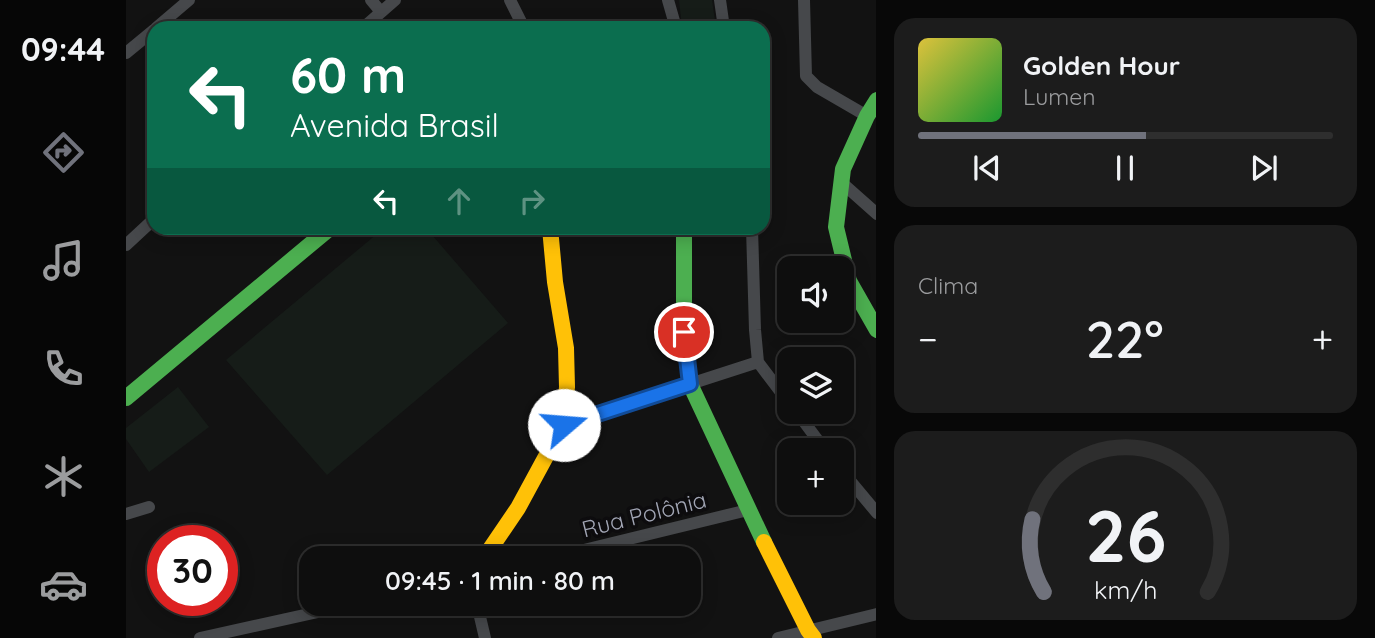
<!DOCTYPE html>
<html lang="pt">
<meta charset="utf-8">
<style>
:root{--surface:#0e0e0e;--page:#1c1c1c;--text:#f1f3f6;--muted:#9b9c9e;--line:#2e2e2e;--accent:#70727c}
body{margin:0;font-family:Quicksand,sans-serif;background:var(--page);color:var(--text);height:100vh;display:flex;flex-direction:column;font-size:26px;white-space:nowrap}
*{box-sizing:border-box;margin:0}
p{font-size:23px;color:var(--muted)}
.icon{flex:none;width:38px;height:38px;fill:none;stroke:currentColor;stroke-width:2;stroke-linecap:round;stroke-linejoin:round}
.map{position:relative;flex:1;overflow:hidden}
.drawer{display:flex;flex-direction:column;gap:18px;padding:18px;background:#080808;width:499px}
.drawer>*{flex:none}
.banner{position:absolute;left:21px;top:21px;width:623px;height:214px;border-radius:21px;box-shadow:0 4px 18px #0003,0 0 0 2px var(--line);background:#0b6e4f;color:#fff;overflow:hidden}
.buttons{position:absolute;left:651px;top:256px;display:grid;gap:14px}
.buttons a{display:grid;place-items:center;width:77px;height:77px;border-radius:14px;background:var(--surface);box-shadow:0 4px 18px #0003,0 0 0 2px var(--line);font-size:35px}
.speed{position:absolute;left:21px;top:525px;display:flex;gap:14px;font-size:35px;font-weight:700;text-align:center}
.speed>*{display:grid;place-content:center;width:91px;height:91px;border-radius:50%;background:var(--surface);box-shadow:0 4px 18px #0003,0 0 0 2px var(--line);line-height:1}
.speed .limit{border:10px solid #d22;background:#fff;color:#111}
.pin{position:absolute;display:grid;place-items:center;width:60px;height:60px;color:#fff;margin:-30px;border:4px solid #fff;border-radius:50%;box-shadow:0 2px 7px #0007}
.me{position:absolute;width:77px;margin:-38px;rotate:72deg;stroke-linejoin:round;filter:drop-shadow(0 0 5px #0008)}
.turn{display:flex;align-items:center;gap:24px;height:147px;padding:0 28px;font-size:32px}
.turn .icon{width:91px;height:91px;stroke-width:2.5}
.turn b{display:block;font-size:49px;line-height:60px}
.lanes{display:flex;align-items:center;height:66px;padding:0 28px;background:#0003;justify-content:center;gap:35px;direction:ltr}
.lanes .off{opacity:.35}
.big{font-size:52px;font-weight:600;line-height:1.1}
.drawer .widget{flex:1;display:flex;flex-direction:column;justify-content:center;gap:10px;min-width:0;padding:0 24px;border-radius:21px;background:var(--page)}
.drawer .dial{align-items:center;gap:0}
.dial svg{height:182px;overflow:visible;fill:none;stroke:var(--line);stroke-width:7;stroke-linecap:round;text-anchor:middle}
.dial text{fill:var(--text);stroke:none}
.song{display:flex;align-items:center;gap:21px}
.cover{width:84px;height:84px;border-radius:10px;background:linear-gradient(135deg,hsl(50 70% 55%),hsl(130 70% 35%))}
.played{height:7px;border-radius:4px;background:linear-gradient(90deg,var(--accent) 55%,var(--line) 55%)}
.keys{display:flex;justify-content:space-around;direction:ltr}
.heat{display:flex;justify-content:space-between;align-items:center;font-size:38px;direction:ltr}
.trip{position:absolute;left:173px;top:546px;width:402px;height:70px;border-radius:21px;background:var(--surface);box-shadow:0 4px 18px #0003,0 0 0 2px var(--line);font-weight:600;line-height:70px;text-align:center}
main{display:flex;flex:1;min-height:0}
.tab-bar{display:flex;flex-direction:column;width:126px;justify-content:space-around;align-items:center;background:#060606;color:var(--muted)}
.tab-bar .icon{width:49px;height:49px}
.tab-bar .on{color:var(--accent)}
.tab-bar b{font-size:32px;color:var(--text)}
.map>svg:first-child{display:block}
.green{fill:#161c18}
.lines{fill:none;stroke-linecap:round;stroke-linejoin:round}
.street{stroke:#46484b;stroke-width:12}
.fast{stroke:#4caf50;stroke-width:16}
.slow{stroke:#ffc107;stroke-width:16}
.route-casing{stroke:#114b97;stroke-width:18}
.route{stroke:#1a73e8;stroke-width:12}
.labels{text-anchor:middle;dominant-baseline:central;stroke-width:7;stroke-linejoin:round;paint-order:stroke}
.street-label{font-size:23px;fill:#a2a6b5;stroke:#0d0c0e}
</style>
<main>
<nav class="tab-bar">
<b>09:44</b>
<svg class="icon on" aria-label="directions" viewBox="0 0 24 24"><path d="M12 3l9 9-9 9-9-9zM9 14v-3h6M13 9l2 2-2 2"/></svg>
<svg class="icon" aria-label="music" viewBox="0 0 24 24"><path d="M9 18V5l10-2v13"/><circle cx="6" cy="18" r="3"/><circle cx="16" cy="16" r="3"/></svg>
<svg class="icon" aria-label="phone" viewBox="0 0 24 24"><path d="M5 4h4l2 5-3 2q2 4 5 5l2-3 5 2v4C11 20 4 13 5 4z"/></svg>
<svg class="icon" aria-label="climate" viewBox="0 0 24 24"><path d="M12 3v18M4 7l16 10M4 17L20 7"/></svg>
<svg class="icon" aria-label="car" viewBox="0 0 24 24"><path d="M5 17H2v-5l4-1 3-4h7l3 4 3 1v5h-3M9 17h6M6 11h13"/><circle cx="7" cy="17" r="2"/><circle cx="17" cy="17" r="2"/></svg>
</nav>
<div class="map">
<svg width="751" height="638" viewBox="0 0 751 638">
<rect width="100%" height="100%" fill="#121212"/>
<!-- green -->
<path class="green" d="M 553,0 L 586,0 L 590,28 L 556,28 Z
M 258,228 L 300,228 L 382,323 L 201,475 L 100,360 Z
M 52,387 L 83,427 L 23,472 L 0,439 L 0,428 Z"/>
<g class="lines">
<!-- street -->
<path class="street" d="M 245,0 L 255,12
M 384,0 L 398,28
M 542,0 L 550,28
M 594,0 L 598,28
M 678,0 L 680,76 L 691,87 L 741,116
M 30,28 L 63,0
M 237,28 L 269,0
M 0,53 L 28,30
M 715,182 L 751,214
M 626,228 L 629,330 L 632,362 L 663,403
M 0,245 L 28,219
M 670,411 L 699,450
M 437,425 L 632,362
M 716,471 L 751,513
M 0,514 L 23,507
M 425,558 L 622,510
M 351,604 L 359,638
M 74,638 L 228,604
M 652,638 L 751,614"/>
<!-- fast -->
<path class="fast" d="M 751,100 L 741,116 L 717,169 L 710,227 L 723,281 L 751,330
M 558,228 L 558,332 L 564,384 L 638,542
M 0,398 L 204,228"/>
<!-- slow -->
<path class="slow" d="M 638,542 L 682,630 L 688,638
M 358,558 L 392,508 L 437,425 L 441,387 L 440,348 L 429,282 L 424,228"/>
</g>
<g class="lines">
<!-- route casing -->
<g class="route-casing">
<path id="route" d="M 438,425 L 564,384 L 558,332"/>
</g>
<!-- route -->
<use href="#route" class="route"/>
</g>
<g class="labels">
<!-- street labels -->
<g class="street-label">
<text transform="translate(518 514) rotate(-14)">Rua Polônia</text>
</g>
</g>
</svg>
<div class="buttons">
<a><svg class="icon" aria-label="sound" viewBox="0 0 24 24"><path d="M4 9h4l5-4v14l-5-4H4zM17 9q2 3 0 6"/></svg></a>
<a><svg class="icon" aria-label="layers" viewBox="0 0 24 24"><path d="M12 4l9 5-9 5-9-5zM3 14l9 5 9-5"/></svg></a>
<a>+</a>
</div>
<div class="speed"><div class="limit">30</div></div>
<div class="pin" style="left:558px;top:332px;background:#d93025"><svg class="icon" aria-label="arrive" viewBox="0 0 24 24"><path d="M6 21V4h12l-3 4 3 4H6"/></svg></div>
<svg class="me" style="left:438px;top:425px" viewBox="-20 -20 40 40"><circle r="19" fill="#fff"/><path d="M0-13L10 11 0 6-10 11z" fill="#1a73e8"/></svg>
<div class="trip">09:45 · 1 min · 80 m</div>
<div class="banner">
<div class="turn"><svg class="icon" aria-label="left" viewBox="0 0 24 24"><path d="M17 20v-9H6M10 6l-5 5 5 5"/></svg><div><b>60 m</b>Avenida Brasil</div></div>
<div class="lanes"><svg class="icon" aria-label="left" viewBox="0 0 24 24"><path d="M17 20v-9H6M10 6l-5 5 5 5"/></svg><svg class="icon off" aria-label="ahead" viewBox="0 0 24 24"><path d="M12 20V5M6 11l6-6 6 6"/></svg><svg class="icon off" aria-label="right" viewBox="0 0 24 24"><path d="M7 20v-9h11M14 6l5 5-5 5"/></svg></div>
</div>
</div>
<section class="drawer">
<div class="widget">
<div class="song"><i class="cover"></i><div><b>Golden Hour</b><p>Lumen</p></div></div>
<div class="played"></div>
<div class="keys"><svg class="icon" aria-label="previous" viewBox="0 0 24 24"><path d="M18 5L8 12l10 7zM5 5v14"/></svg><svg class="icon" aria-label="pause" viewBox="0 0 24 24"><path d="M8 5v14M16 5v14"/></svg><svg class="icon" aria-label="next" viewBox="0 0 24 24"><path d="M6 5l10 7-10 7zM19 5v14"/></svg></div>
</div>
<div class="widget"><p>Clima</p>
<div class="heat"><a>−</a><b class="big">22°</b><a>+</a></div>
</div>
<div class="widget dial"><svg viewBox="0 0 100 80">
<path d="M14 69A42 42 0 1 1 86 69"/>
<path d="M14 69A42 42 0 0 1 9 37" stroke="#70727c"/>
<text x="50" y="56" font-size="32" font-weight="700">26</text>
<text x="50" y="72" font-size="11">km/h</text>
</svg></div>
</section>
</main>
